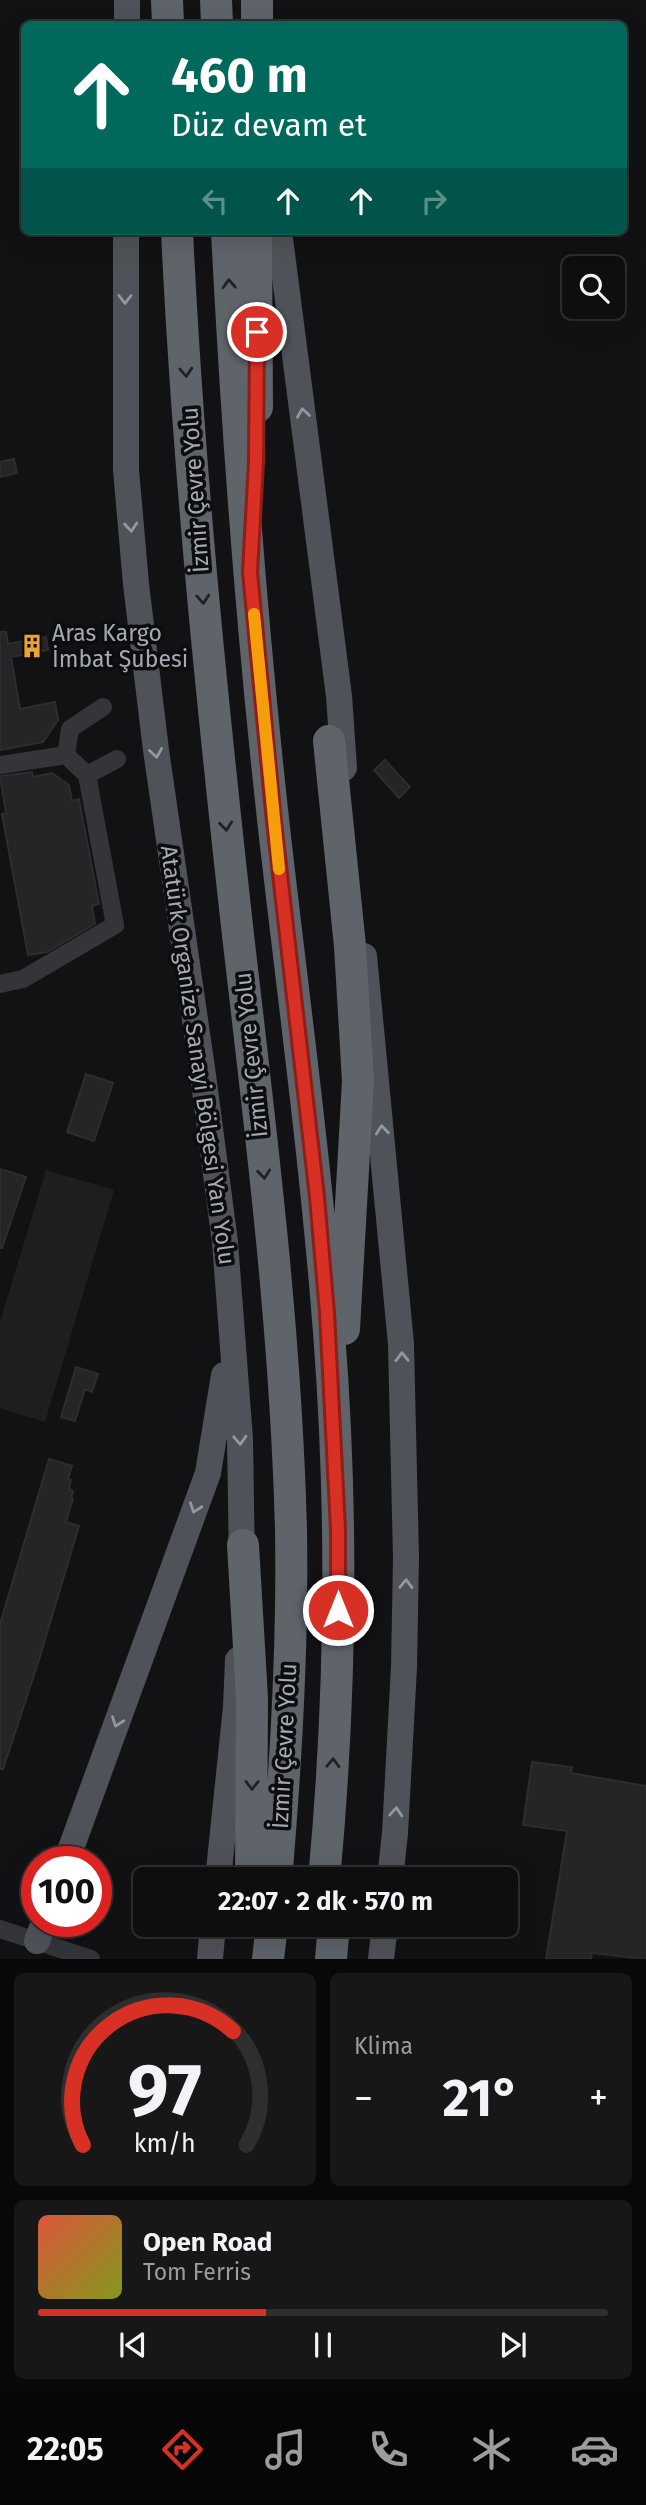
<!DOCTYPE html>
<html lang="tr">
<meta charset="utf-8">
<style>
:root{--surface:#0e0e0f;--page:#171718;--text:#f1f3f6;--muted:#9b9c9e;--line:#2e2e2f;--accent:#d93025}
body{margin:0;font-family:"Fira Sans",sans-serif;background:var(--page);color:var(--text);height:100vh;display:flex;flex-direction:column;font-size:26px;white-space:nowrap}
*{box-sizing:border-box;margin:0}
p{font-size:23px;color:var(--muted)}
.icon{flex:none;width:38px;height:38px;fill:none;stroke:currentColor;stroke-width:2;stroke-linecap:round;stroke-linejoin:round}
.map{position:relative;height:1959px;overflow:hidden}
.details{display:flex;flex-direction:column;gap:14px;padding:14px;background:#080808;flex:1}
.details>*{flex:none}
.guide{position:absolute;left:21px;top:21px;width:606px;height:214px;border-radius:10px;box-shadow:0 7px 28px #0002,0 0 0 2px var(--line);background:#00695c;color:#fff;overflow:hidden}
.fabs{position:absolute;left:562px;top:256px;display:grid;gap:14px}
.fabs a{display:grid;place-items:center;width:63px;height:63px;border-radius:10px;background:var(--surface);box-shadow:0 7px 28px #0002,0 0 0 2px var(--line);font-size:35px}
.speed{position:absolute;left:21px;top:1846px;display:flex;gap:14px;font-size:35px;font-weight:700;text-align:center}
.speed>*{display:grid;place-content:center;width:91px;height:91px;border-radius:50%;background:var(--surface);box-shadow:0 7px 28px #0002,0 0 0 2px var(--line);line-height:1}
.speed .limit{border:10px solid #d22;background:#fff;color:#111}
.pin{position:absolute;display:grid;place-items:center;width:60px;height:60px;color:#fff;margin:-30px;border:4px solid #fff;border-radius:50%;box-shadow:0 2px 7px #0007}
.me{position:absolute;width:77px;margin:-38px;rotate:0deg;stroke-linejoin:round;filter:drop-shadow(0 0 5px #0008)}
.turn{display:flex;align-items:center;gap:24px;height:147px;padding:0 35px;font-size:32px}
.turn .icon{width:91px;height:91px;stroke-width:2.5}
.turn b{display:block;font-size:49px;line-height:60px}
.lanes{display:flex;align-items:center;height:66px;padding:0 35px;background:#0003;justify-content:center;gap:35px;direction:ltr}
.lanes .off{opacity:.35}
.big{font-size:52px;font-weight:700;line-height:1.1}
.details .tile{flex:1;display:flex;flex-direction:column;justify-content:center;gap:10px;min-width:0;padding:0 24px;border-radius:10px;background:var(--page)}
.details .dial{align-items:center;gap:0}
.dial svg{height:182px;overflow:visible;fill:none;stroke:var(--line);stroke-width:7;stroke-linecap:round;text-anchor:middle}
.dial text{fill:var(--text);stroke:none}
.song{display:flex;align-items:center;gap:21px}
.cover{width:84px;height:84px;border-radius:10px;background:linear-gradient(135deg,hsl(10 70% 55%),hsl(70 70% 35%))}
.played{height:7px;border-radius:4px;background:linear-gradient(90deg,var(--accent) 40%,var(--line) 40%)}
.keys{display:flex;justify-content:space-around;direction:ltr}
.heat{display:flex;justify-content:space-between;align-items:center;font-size:38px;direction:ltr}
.details .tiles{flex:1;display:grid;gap:14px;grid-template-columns:1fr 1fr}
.tile:last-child{grid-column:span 2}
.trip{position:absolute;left:133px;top:1867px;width:385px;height:70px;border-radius:10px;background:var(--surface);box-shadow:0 7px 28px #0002,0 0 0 2px var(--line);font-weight:700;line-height:70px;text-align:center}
.dock{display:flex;height:112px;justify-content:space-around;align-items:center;background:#060606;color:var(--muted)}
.dock .icon{width:49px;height:49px}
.dock .selected{color:var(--accent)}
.dock b{font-size:32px;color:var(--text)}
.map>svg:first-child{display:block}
.built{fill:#1e1e21}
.building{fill:#252528;stroke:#2c2d30;stroke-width:2}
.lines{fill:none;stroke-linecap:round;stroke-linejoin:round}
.minor{stroke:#333539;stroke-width:18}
.primary{stroke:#4f5258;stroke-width:26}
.motorway{stroke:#5f636a;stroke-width:32}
.oneway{stroke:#222226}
.oneway2{stroke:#9398a2}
.route-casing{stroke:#8d1f18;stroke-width:18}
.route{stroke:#d93025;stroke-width:12}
.slow{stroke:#f59e0b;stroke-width:12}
.labels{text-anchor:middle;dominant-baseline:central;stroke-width:7;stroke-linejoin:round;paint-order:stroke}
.street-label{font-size:23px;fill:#a4aab4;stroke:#0d0d0f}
.poi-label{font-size:23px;fill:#a4aab4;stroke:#0d0d0f;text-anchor:start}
</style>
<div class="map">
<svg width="646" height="1959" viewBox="0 0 646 1959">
<rect width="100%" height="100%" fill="#121214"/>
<!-- built -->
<path class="built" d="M 46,1170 L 114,1190 L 45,1422 L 0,1408 L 0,1322 Z"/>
<!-- building -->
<path class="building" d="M 14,459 L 17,473 L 0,477 L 0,462 Z
M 0,632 L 6,632 L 8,644 L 46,637 L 48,650 L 11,657 L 20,709 L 55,702 L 58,720 L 43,742 L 0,750 Z
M 385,760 L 410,787 L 399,798 L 374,770 Z
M 32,772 L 33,777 L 52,773 L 69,785 L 72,801 L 79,799 L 99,904 L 92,906 L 95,924 L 47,952 L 28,955 L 2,814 L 6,813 L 0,776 Z
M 86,1074 L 113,1083 L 94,1141 L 67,1132 Z
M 0,1169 L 26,1177 L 2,1248 L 0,1248 Z
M 76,1367 L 98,1374 L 92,1392 L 85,1389 L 75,1421 L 61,1417 Z
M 49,1459 L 72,1466 L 68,1479 L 71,1480 L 69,1489 L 73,1491 L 71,1499 L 73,1499 L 66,1522 L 79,1526 L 38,1663 L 3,1769 L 0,1769 L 0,1624 Z
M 532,1762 L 572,1767 L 571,1773 L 646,1786 L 646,1959 L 592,1953 L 591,1959 L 546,1959 L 567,1831 L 523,1825 Z"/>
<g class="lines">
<!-- minor -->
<path class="minor" d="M 103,707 L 70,729 L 66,755 L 87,775 L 117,759
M 0,765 L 66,755
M 0,984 L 23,979 L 115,925 L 87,775
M 0,1929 L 91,1959"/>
<!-- primary -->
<path class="primary" d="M 127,0 L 127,24
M 126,231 L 126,470 L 136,584 L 156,750 L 203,1075 L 225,1242 L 240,1439 L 242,1566
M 279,231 L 339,696 L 344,768
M 364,956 L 401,1344 L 406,1558 L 404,1667 L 395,1833 L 390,1880
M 66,1862 L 208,1473 L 224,1375
M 218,1880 L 236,1707 L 238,1660
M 37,1941 L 44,1922
M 210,1959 L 213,1925
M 381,1959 L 385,1925"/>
<!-- motorway -->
<path class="motorway" d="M 167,0 L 168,24
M 216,0 L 217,24
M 257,24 L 257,0
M 177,231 C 188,466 212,701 238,935 C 261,1133 286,1332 291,1531 C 293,1647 286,1764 276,1880
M 227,231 C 237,430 252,630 274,828 C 293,995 316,1163 329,1332 C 343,1513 341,1698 324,1880
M 256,231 L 257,407
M 329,741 L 350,946 L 358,1081 L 344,1329
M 243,1545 L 252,1698 L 251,1880
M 268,1959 L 272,1925
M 331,1959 L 334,1925"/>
</g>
<!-- one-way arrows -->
<defs><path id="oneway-chevron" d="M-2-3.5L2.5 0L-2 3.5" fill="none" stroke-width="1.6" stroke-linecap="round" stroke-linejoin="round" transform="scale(1.75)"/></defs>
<g class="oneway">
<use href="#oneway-chevron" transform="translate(229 284) rotate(-93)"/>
<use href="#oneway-chevron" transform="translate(186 372) rotate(86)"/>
<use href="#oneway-chevron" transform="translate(203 599) rotate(86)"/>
<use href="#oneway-chevron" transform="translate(226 826) rotate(84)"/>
<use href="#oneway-chevron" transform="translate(264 1174) rotate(84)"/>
<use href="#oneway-chevron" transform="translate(333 1763) rotate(-88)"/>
<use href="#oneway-chevron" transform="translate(252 1785) rotate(91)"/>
</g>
<g class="oneway2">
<use href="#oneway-chevron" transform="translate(125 299) rotate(90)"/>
<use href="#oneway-chevron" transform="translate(303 413) rotate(-98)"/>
<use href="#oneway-chevron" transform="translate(131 527) rotate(85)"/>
<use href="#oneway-chevron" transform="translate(156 753) rotate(81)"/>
<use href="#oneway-chevron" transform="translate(382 1130) rotate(-96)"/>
<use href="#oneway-chevron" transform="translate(402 1357) rotate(-91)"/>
<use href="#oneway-chevron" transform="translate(240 1440) rotate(87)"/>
<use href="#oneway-chevron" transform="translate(195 1508) rotate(110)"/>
<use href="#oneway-chevron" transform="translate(406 1584) rotate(-89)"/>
<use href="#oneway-chevron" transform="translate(117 1722) rotate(110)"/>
<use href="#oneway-chevron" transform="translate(396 1812) rotate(-86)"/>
</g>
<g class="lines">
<!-- route casing -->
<g class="route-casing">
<path id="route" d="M 257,332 L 256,462 L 250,572 L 274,822 L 317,1197 L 327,1313 L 338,1529 L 338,1610"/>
</g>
<!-- route -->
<use href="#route" class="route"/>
<!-- slow -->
<path class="slow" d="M 254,614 L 279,869"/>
</g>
<!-- icons -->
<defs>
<g id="building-bare" transform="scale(1.89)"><path d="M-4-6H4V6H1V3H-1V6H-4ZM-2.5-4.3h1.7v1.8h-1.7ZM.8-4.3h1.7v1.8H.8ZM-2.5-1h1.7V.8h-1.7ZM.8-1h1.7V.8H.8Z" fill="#efa32f" stroke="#0d0d0f" stroke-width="2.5" paint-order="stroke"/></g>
</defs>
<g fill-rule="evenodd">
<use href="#building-bare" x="32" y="646"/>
</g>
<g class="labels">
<!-- street labels -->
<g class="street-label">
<text transform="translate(195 490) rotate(-94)">İzmir Çevre Yolu</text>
<text transform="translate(198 1055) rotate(82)">Atatürk Organize Sanayi Bölgesi Yan Yolu</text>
<text transform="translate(251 1055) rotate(-96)">İzmir Çevre Yolu</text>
<text transform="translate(284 1746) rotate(-87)">İzmir Çevre Yolu</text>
</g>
<!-- poi labels -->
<g class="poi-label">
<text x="52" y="633">Aras Kargo<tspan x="52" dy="26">İmbat Şubesi</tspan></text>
</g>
</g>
</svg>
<div class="fabs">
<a><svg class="icon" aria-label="search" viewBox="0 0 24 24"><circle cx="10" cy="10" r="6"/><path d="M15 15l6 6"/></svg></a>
</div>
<div class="speed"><div class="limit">100</div></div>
<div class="pin" style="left:257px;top:332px;background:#d93025"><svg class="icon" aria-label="arrive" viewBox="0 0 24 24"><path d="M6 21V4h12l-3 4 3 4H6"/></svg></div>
<svg class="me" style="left:338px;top:1610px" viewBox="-20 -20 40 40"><circle r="17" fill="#d93025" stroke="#fff" stroke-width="3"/><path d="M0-11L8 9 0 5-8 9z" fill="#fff"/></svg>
<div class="trip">22:07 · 2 dk · 570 m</div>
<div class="guide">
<div class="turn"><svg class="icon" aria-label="ahead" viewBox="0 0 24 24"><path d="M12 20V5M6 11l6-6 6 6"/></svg><div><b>460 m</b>Düz devam et</div></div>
<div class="lanes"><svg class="icon off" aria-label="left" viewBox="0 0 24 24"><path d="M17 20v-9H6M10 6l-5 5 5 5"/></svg><svg class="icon" aria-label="ahead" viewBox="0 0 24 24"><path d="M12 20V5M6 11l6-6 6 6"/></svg><svg class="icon" aria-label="ahead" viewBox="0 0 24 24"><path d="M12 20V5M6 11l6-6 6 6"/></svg><svg class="icon off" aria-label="right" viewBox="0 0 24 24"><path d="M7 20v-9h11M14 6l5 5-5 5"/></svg></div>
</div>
</div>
<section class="details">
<div class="tiles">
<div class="tile dial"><svg viewBox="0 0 100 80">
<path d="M14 69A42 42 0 1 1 86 69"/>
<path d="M14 69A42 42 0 0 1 80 19" stroke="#d93025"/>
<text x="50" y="56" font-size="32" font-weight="700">97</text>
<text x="50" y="72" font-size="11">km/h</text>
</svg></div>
<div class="tile"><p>Klima</p>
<div class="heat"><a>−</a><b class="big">21°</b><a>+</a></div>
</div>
<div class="tile">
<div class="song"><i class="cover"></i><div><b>Open Road</b><p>Tom Ferris</p></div></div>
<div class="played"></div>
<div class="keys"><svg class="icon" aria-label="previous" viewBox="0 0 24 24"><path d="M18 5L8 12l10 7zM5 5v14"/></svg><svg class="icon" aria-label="pause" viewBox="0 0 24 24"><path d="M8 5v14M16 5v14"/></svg><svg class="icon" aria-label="next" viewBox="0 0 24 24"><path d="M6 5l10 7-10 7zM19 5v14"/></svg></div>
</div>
</div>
</section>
<nav class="dock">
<b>22:05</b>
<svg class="icon selected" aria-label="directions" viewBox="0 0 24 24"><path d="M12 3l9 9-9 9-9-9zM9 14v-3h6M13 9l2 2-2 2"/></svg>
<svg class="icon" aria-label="music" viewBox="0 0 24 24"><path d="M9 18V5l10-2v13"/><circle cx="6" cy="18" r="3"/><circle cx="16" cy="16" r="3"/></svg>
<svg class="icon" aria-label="phone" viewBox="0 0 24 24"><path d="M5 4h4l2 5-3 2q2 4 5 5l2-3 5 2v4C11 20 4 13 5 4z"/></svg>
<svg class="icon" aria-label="climate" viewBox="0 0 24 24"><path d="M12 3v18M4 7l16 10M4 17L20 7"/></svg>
<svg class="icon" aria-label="car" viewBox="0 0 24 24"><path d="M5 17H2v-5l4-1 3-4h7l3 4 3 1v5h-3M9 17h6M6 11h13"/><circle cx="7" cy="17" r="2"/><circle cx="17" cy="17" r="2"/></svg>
</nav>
